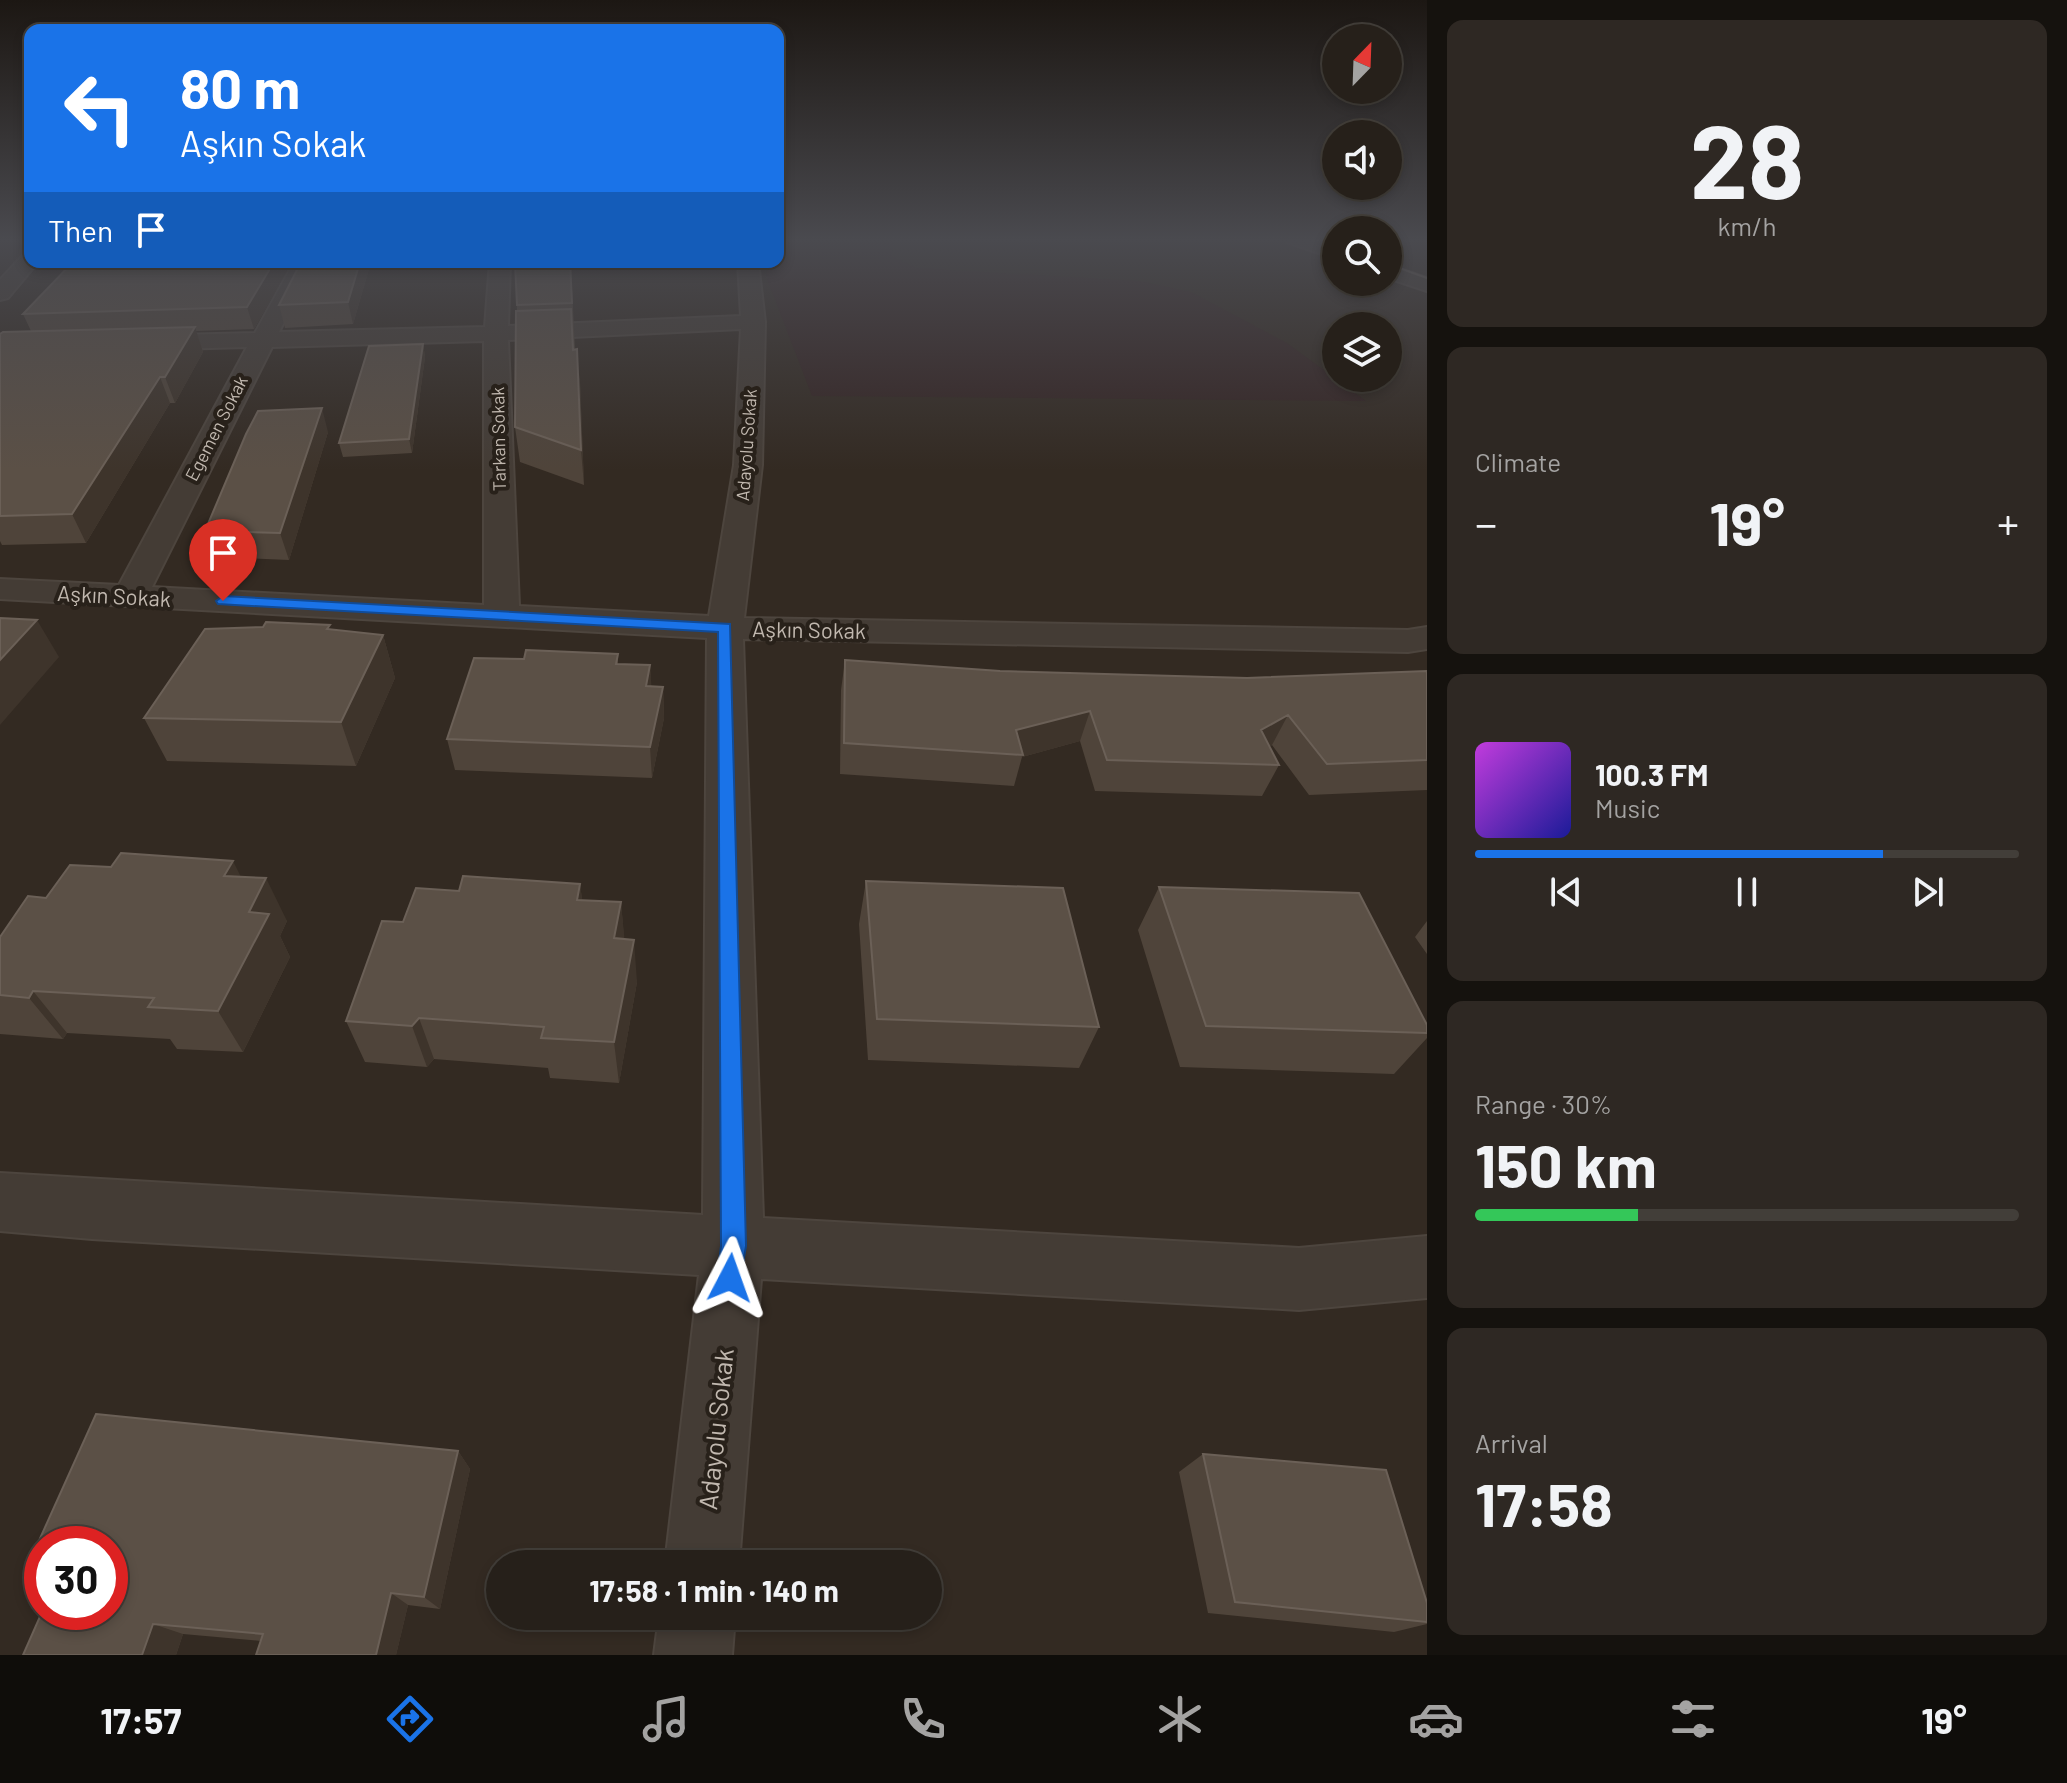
<!DOCTYPE html>
<meta charset="utf-8">
<style>
:root{--surface:#26201a;--page:#2e2823;--text:#f1f3f6;--muted:#a4a3a2;--line:#423e39;--accent:#1a73e8}
body{margin:0;font-family:Barlow,sans-serif;background:var(--page);color:var(--text);height:100vh;display:flex;flex-direction:column;font-size:30px;white-space:nowrap}
*{box-sizing:border-box;margin:0}
p{font-size:26px;color:var(--muted)}
.icon{flex:none;width:44px;height:44px;fill:none;stroke:currentColor;stroke-width:2;stroke-linecap:round;stroke-linejoin:round}
.map{position:relative;flex:1;overflow:hidden}
.sheet{display:flex;flex-direction:column;gap:20px;padding:20px;background:#15120e;width:640px}
.sheet>*{flex:none}
.guide{position:absolute;left:24px;top:24px;width:760px;height:244px;border-radius:16px;box-shadow:0 4px 12px #0003,0 0 0 2px var(--line);background:#1a73e8;color:#fff;overflow:hidden}
.needle{width:52px;rotate:23deg}
.buttons{position:absolute;left:1322px;top:24px;display:grid;gap:16px}
.buttons a{display:grid;place-items:center;width:80px;height:80px;border-radius:50%;background:var(--surface);box-shadow:0 4px 12px #0003,0 0 0 2px var(--line);font-size:40px}
.speed{position:absolute;left:24px;top:1526px;display:flex;gap:16px;font-size:40px;font-weight:700;text-align:center}
.speed>*{display:grid;place-content:center;width:104px;height:104px;border-radius:50%;background:var(--surface);box-shadow:0 4px 12px #0003,0 0 0 2px var(--line);line-height:1}
.speed .limit{border:12px solid #d22;background:#fff;color:#111}
.pin{position:absolute;display:grid;place-items:center;width:68px;height:68px;color:#fff;margin:-82px -34px;border-radius:50% 50% 50% 0;rotate:-45deg;box-shadow:0 0 8px #0007}
.pin .icon{rotate:45deg}
.me{position:absolute;width:88px;margin:-44px;rotate:4deg;stroke-linejoin:round;filter:drop-shadow(0 0 6px #0008)}
.turn{display:flex;align-items:center;gap:28px;height:168px;padding:0 24px;font-size:36px}
.turn .icon{width:104px;height:104px;stroke-width:2.5}
.turn b{display:block;font-size:56px;line-height:68px}
.then{display:flex;align-items:center;height:76px;padding:0 24px;background:#0003;gap:16px;font-size:30px}
.big{font-size:60px;font-weight:700;line-height:1.1}
.sheet .card{flex:1;display:flex;flex-direction:column;justify-content:center;gap:12px;min-width:0;padding:0 28px;border-radius:16px;background:var(--page)}
.sheet .dial{align-items:center;gap:0}
.dial b{font-size:104px;line-height:1}
.song{display:flex;align-items:center;gap:24px}
.cover{width:96px;height:96px;border-radius:12px;background:linear-gradient(135deg,hsl(290 70% 55%),hsl(240 70% 35%))}
.played{height:8px;border-radius:4px;background:linear-gradient(90deg,var(--accent) 75%,var(--line) 75%)}
.keys{display:flex;justify-content:space-around;direction:ltr}
.heat{display:flex;justify-content:space-between;align-items:center;font-size:44px;direction:ltr}
.charge{height:12px;border-radius:6px;background:linear-gradient(90deg,#34c759 30%,var(--line) 0)}
.trip{position:absolute;left:486px;top:1550px;width:456px;height:80px;border-radius:40px;background:var(--surface);box-shadow:0 4px 12px #0003,0 0 0 2px var(--line);font-weight:700;line-height:80px;text-align:center}
.menu{display:flex;height:128px;justify-content:space-around;align-items:center;background:#0f0d0a;color:var(--muted)}
.menu .icon{width:56px;height:56px}
.menu .active{color:var(--accent)}
.menu b{font-size:36px;color:var(--text)}
main{display:flex;flex:1;min-height:0}
.map>svg:first-child{display:block}
.green{fill:#342423}
.lines{fill:none;stroke-linecap:round;stroke-linejoin:round}
.street-casing{stroke:#4d453e;stroke-width:4}
.street{fill:#443c35;fill-rule:evenodd}
.tram{stroke:#6a6057;stroke-width:2}
.wall{fill:#4f443a}
.shaded-wall{fill:#3e342b}
.building{fill:#5b5046;stroke:#6b6057;stroke-width:2}
.route{fill:#1a73e8;stroke:#114b97;stroke-width:2}
.labels{text-anchor:middle;dominant-baseline:central;stroke-width:8;stroke-linejoin:round;paint-order:stroke}
.far-street-label{font-size:18px;fill:#c1b8af;stroke:#28211a}
.street-label{font-size:22px;fill:#c1b8af;stroke:#28211a}
.near-street-label{font-size:26px;fill:#c1b8af;stroke:#28211a}
</style>
<main>
<div class="map">
<svg width="1427" height="1655" viewBox="0 0 1427 1655">
<rect width="100%" height="100%" fill="#332a22"/>
<!-- green -->
<path class="green" d="M 778,238 L 894,238 L 891,255 L 916,268 L 1139,281 L 1191,292 L 1287,343 L 1366,401 L 812,396 L 767,279 L 765,262 L 778,262 Z"/>
<g class="lines">
<!-- street casing -->
<g class="street-casing">
<path id="street" d="M 1284,238 L 1314,238 L 1336,246 L 1336,259 L 1287,242 Z
M 30,253 L 30,262 L 38,262 L 8,298 L 0,300 L 0,280 L 23,255 Z
M 294,262 L 314,262 L 279,332 L 485,327 L 490,262 L 510,262 L 508,326 L 741,316 L 738,262 L 758,262 L 765,322 L 762,465 L 744,618 L 1408,630 L 1427,627 L 1427,649 L 1408,652 L 743,639 L 763,1218 L 1299,1248 L 1427,1236 L 1427,1298 L 1299,1310 L 761,1279 L 739,1564 L 665,1564 L 699,1275 L 92,1239 L 0,1231 L 0,1173 L 703,1215 L 707,638 L 0,599 L 0,579 L 119,585 L 247,347 L 138,350 L 130,348 L 126,343 L 130,338 L 138,336 L 255,333 ZM 741,329 L 734,465 L 709,616 L 519,606 L 508,340 ZM 484,341 L 484,605 L 152,587 L 272,347 Z
M 1388,265 L 1427,278 L 1427,291 L 1388,278 Z
M 659,1616 L 735,1616 L 732,1655 L 654,1655 Z"/>
</g>
<!-- street -->
<use href="#street" class="street"/>
<!-- tram -->
<path class="tram" d="M 1313,238 L 1336,246
M 1388,264 L 1427,278"/>
</g>
<!-- wall -->
<path class="wall" d="M 73,262 L 292,262 L 254,329 L 196,331 L 203,352 L 175,403 L 170,403 L 86,543 L 2,545 L 0,541 L 0,334 L 31,331 L 23,314 Z
M 301,262 L 371,262 L 353,324 L 285,328 L 279,305 Z
M 515,262 L 696,262 L 696,265 L 571,267 L 575,350 L 580,382 L 584,485 L 520,462 L 515,427 L 517,311 Z
M 423,344 L 425,357 L 412,453 L 343,457 L 339,443 Z
M 328,432 L 289,560 L 215,557 L 205,531 Z
M 331,630 L 383,635 L 395,678 L 356,766 L 167,761 L 144,718 Z
M 618,654 L 618,664 L 650,665 L 651,687 L 663,687 L 664,718 L 652,778 L 455,770 L 447,739 Z
M 845,660 L 1000,671 L 1247,678 L 1427,671 L 1427,790 L 1309,795 L 1272,745 L 1269,747 L 1279,765 L 1262,796 L 1095,791 L 1080,741 L 1022,757 L 1014,786 L 840,774 L 841,690 Z
M 240,877 L 287,921 L 280,936 L 290,957 L 243,1052 L 177,1049 L 170,1039 L 67,1033 L 63,1039 L 0,1034 L 0,937 L 46,898 Z
M 866,881 L 1099,1027 L 1079,1068 L 868,1060 L 859,924 Z
M 580,884 L 582,900 L 621,902 L 624,939 L 637,982 L 619,1083 L 550,1078 L 548,1068 L 434,1059 L 427,1067 L 365,1062 L 346,1021 L 403,922 L 459,891 Z
M 1159,887 L 1427,1025 L 1427,1038 L 1394,1074 L 1180,1067 L 1138,930 Z
M 1427,921 L 1427,954 L 1415,937 Z
M 96,1414 L 458,1451 L 470,1469 L 440,1609 L 408,1605 L 396,1655 L 256,1655 L 261,1641 L 183,1634 L 176,1655 L 23,1655 L 42,1612 L 110,1612 L 110,1544 L 42,1544 L 42,1557 L 33,1554 Z
M 1203,1454 L 1427,1603 L 1427,1624 L 1394,1632 L 1208,1613 L 1179,1472 Z"/>
<!-- shaded-wall -->
<path class="shaded-wall" d="M 274,262 L 292,262 L 254,329 L 247,307 Z
M 360,262 L 371,262 L 353,324 L 348,302 Z
M 195,327 L 203,352 L 175,403 L 165,377 Z
M 423,344 L 425,357 L 412,453 L 409,439 Z
M 577,349 L 580,382 L 584,485 L 581,450 Z
M 160,377 L 170,403 L 86,543 L 72,514 Z
M 322,408 L 328,432 L 289,560 L 280,533 Z
M 37,620 L 59,657 L 0,725 L 0,660 Z
M 383,635 L 395,678 L 356,766 L 341,722 Z
M 650,665 L 652,695 L 646,686 Z
M 663,687 L 664,718 L 652,778 L 650,747 Z
M 1090,711 L 1080,741 L 1022,757 L 1016,730 Z
M 1288,715 L 1272,745 L 1245,761 L 1261,730 Z
M 233,861 L 254,903 L 266,878 L 287,921 L 280,936 L 290,957 L 243,1052 L 218,1011 L 224,876 Z
M 580,884 L 586,928 L 577,900 Z
M 621,902 L 625,945 L 614,938 Z
M 634,940 L 637,982 L 619,1083 L 614,1042 Z
M 33,991 L 67,1033 L 63,1039 L 29,998 Z
M 419,1018 L 434,1059 L 427,1067 L 412,1026 Z
M 458,1451 L 470,1469 L 440,1609 L 424,1597 Z
M 391,1593 L 408,1605 L 396,1655 L 376,1655 Z
M 153,1624 L 183,1634 L 176,1655 L 142,1655 Z"/>
<!-- building -->
<path class="building" d="M 73,262 L 274,262 L 247,307 L 23,314 Z
M 301,262 L 360,262 L 348,302 L 279,305 Z
M 515,262 L 570,262 L 572,303 L 517,305 Z
M 571,309 L 573,350 L 577,349 L 581,450 L 515,427 L 516,311 Z
M 195,327 L 165,377 L 160,377 L 72,514 L 0,516 L 0,334 L 3,332 Z
M 423,344 L 409,439 L 339,443 L 369,346 Z
M 322,408 L 280,533 L 205,531 L 246,434 L 258,411 Z
M 0,618 L 37,620 L 0,660 Z
M 266,622 L 330,625 L 327,629 L 383,635 L 341,722 L 144,718 L 205,629 L 263,627 Z
M 526,650 L 618,654 L 616,664 L 650,665 L 646,686 L 663,687 L 650,747 L 447,739 L 474,658 L 524,659 Z
M 845,660 L 1000,671 L 1247,678 L 1427,671 L 1427,760 L 1327,764 L 1288,715 L 1261,730 L 1279,765 L 1107,760 L 1090,711 L 1016,730 L 1023,755 L 844,743 Z
M 121,853 L 233,861 L 224,876 L 266,878 L 249,912 L 269,914 L 218,1011 L 148,1007 L 154,998 L 33,991 L 29,998 L 0,995 L 0,937 L 28,896 L 46,898 L 70,865 L 111,867 Z
M 463,876 L 580,884 L 577,900 L 621,902 L 614,938 L 634,940 L 614,1042 L 541,1038 L 544,1027 L 419,1018 L 412,1026 L 346,1021 L 382,921 L 403,922 L 416,888 L 459,891 Z
M 866,881 L 1063,888 L 1099,1027 L 877,1019 Z
M 1159,887 L 1359,893 L 1427,1025 L 1427,1033 L 1206,1026 Z
M 96,1414 L 458,1451 L 424,1597 L 391,1593 L 376,1655 L 256,1655 L 263,1634 L 153,1624 L 142,1655 L 23,1655 L 42,1612 L 110,1612 L 110,1544 L 42,1544 L 42,1555 L 33,1554 Z
M 1203,1454 L 1386,1470 L 1427,1603 L 1427,1622 L 1235,1602 Z"/>
<!-- sky -->
<linearGradient id="sky" x2="0" y2="1"><stop stop-color="#1c1713"/><stop offset="0.51" stop-color="#4a4a4f"/><stop offset="1" stop-color="#4a4a4f" stop-opacity="0"/></linearGradient>
<rect width="1427" height="470" fill="url(#sky)"/>
<!-- route -->
<path class="route" d="M 223,596 L 730,624 L 746,1246 L 739,1287 L 730,1291 L 721,1287 L 717,1278 L 721,1246 L 718,632 L 218,604 L 216,601 Z"/>
<g class="labels">
<!-- far-street labels -->
<g class="far-street-label">
<text transform="translate(216 428) rotate(-63)">Egemen Sokak</text>
<text transform="translate(498 439) rotate(-91)">Tarkan Sokak</text>
<text transform="translate(746 445) rotate(-86)">Adayolu Sokak</text>
</g>
<!-- street labels -->
<g class="street-label">
<text transform="translate(114 595) rotate(3)">Aşkın Sokak</text>
<text transform="translate(809 629) rotate(1)">Aşkın Sokak</text>
</g>
<!-- near-street labels -->
<g class="near-street-label">
<text transform="translate(715 1429) rotate(-84)">Adayolu Sokak</text>
</g>
</g>
</svg>
<div class="buttons">
<a><svg class="needle" viewBox="-14 -14 28 28"><path d="M0-13l5 13h-10z" fill="#e53935"/><path d="M0 13l5-13h-10z" fill="#a4a3a2"/></svg></a>
<a><svg class="icon" aria-label="sound" viewBox="0 0 24 24"><path d="M4 9h4l5-4v14l-5-4H4zM17 9q2 3 0 6"/></svg></a>
<a><svg class="icon" aria-label="search" viewBox="0 0 24 24"><circle cx="10" cy="10" r="6"/><path d="M15 15l6 6"/></svg></a>
<a><svg class="icon" aria-label="layers" viewBox="0 0 24 24"><path d="M12 4l9 5-9 5-9-5zM3 14l9 5 9-5"/></svg></a>
</div>
<div class="speed"><div class="limit">30</div></div>
<div class="pin" style="left:223px;top:601px;background:#d93025"><svg class="icon" aria-label="arrive" viewBox="0 0 24 24"><path d="M6 21V4h12l-3 4 3 4H6"/></svg></div>
<svg class="me" style="left:730px;top:1278px" viewBox="-20 -20 40 40"><path d="M0-17L14 15 0 8-14 15z" fill="#1a73e8" stroke="#fff" stroke-width="4"/></svg>
<div class="trip">17:58 · 1 min · 140 m</div>
<div class="guide">
<div class="turn"><svg class="icon" aria-label="left" viewBox="0 0 24 24"><path d="M17 20v-9H6M10 6l-5 5 5 5"/></svg><div><b>80 m</b>Aşkın Sokak</div></div>
<div class="then">Then<svg class="icon" aria-label="arrive" viewBox="0 0 24 24"><path d="M6 21V4h12l-3 4 3 4H6"/></svg></div>
</div>
</div>
<section class="sheet">
<div class="card dial"><b>28</b><p>km/h</p></div>
<div class="card"><p>Climate</p>
<div class="heat"><a>−</a><b class="big">19°</b><a>+</a></div>
</div>
<div class="card">
<div class="song"><i class="cover"></i><div><b>100.3 FM</b><p>Music</p></div></div>
<div class="played"></div>
<div class="keys"><svg class="icon" aria-label="previous" viewBox="0 0 24 24"><path d="M18 5L8 12l10 7zM5 5v14"/></svg><svg class="icon" aria-label="pause" viewBox="0 0 24 24"><path d="M8 5v14M16 5v14"/></svg><svg class="icon" aria-label="next" viewBox="0 0 24 24"><path d="M6 5l10 7-10 7zM19 5v14"/></svg></div>
</div>
<div class="card"><p>Range · 30%</p><b class="big">150 km</b><div class="charge"></div></div>
<div class="card"><p>Arrival</p><b class="big">17:58</b></div>
</section>
</main>
<nav class="menu">
<b>17:57</b>
<svg class="icon active" aria-label="directions" viewBox="0 0 24 24"><path d="M12 3l9 9-9 9-9-9zM9 14v-3h6M13 9l2 2-2 2"/></svg>
<svg class="icon" aria-label="music" viewBox="0 0 24 24"><path d="M9 18V5l10-2v13"/><circle cx="6" cy="18" r="3"/><circle cx="16" cy="16" r="3"/></svg>
<svg class="icon" aria-label="phone" viewBox="0 0 24 24"><path d="M5 4h4l2 5-3 2q2 4 5 5l2-3 5 2v4C11 20 4 13 5 4z"/></svg>
<svg class="icon" aria-label="climate" viewBox="0 0 24 24"><path d="M12 3v18M4 7l16 10M4 17L20 7"/></svg>
<svg class="icon" aria-label="car" viewBox="0 0 24 24"><path d="M5 17H2v-5l4-1 3-4h7l3 4 3 1v5h-3M9 17h6M6 11h13"/><circle cx="7" cy="17" r="2"/><circle cx="17" cy="17" r="2"/></svg>
<svg class="icon" aria-label="filters" viewBox="0 0 24 24"><path d="M4 7h16M4 17h16"/><circle cx="9" cy="7" r="2"/><circle cx="15" cy="17" r="2"/></svg>
<b>19°</b>
</nav>
